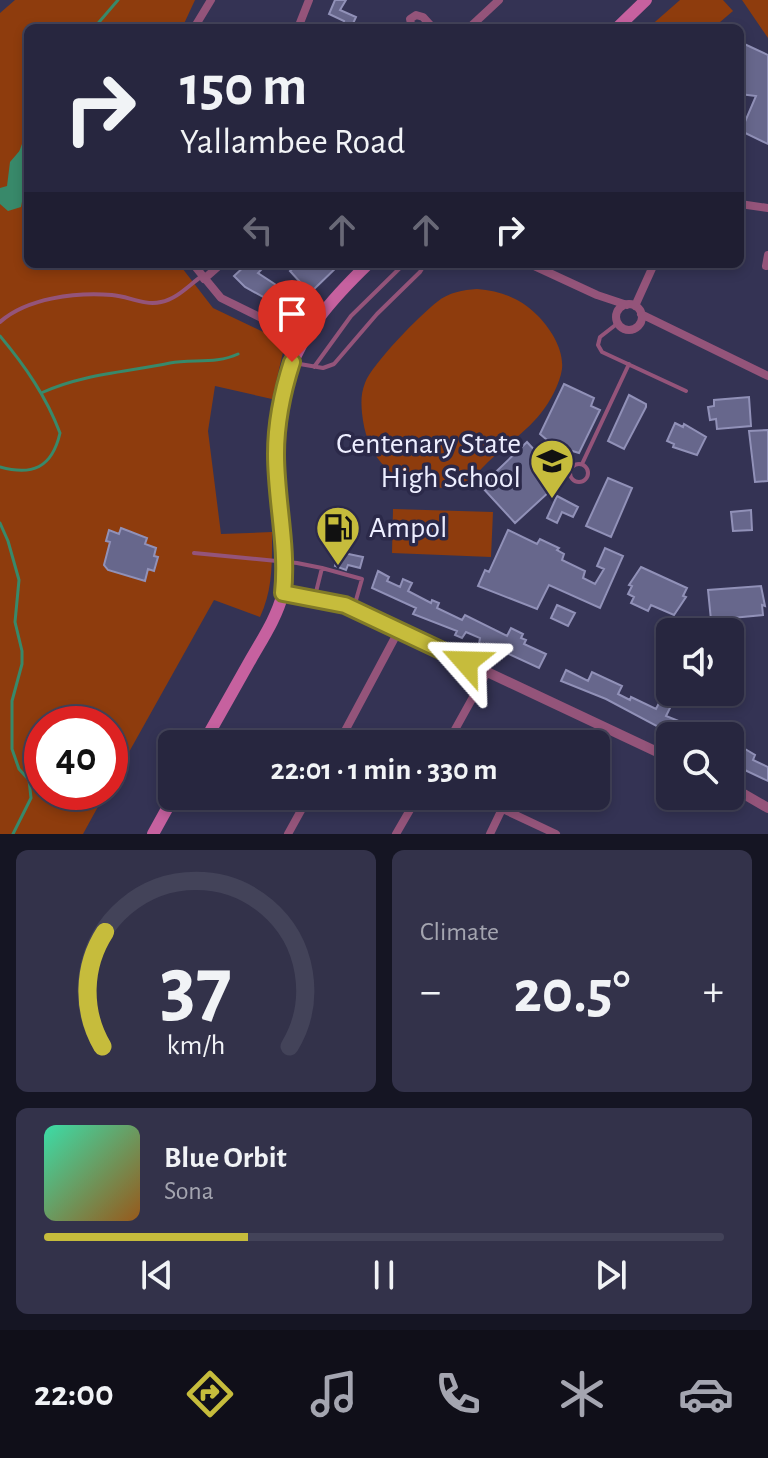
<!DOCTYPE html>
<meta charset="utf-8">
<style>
:root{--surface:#27263f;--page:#33324a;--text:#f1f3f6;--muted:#a4a5b0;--line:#434359;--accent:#c6bc3c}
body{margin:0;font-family:"Alegreya Sans",sans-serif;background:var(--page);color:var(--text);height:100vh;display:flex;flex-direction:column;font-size:30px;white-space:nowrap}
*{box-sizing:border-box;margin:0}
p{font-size:26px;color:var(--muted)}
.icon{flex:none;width:44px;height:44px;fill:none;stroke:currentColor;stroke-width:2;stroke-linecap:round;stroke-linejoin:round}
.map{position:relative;height:834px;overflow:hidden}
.panel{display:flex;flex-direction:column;gap:16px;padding:16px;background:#151523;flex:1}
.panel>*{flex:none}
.guide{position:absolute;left:24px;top:24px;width:720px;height:244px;border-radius:12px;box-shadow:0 4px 12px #0003,0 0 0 2px var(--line);background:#27263f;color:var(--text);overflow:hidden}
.controls{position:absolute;left:656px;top:618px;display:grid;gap:16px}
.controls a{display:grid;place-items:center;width:88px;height:88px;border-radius:12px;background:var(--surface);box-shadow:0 4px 12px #0003,0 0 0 2px var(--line);font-size:40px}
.speed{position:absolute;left:24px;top:706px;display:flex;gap:16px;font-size:40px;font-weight:700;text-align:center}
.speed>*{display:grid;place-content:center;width:104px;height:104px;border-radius:50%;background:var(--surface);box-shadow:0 4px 12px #0003,0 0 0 2px var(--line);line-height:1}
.speed .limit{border:12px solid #d22;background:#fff;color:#111}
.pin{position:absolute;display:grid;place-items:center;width:68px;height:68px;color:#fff;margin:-82px -34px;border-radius:50% 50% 50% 0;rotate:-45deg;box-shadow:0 0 8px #0007}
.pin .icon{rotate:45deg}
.me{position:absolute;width:88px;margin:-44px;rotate:295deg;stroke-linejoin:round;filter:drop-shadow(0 0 6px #0008)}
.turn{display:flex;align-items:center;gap:28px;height:168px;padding:0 24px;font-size:36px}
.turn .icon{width:104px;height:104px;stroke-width:2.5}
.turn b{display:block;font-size:56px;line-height:68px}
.lanes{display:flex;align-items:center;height:76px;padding:0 24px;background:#0003;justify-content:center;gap:40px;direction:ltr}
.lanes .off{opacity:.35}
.big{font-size:60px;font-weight:700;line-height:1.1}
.panel .card{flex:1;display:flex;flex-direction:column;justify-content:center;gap:12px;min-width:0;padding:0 28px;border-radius:12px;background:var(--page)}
.panel .dial{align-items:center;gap:0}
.dial svg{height:208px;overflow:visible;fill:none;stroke:var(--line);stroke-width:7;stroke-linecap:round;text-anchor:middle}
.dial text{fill:var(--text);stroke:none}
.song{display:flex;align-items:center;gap:24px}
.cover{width:96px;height:96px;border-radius:12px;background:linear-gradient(135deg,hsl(160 70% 55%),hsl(30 70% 35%))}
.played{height:8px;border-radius:4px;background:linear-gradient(90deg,var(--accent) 30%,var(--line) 30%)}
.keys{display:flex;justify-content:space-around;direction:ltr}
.heat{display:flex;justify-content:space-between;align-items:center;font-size:44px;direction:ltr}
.panel .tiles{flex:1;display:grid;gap:16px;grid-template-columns:1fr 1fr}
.card:last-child{grid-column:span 2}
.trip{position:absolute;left:158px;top:730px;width:452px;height:80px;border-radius:12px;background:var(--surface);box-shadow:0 4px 12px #0003,0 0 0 2px var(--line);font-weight:700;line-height:80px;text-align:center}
.dock{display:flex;height:128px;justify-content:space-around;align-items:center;background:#100f19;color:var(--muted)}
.dock .icon{width:56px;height:56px}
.dock .on{color:var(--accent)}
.dock b{font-size:36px;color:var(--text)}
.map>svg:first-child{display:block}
.green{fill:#8e3c0d}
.water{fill:#38896a}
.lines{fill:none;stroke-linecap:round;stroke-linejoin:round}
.stream{stroke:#38896a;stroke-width:3}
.building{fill:#67678c;stroke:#9191b8;stroke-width:2}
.service{stroke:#94547a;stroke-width:4}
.minor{stroke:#94547a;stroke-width:8}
.tertiary{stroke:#94547a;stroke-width:10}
.secondary{stroke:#c6619f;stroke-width:12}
.route-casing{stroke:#817a27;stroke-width:20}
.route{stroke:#c6bc3c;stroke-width:14}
.labels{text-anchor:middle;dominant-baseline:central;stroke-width:7;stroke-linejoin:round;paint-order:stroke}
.poi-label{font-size:30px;fill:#edeeff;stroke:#2b2949;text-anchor:end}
</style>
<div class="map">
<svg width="768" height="834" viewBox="0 0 768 834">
<rect width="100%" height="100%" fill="#343354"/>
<!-- green -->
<path class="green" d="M 15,0 L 195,0 L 182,28 L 28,28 L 28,264 L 179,264 L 213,308 L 278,339 L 284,348 L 272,399 L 215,386 L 208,431 L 221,534 L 272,532 C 272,563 273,589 260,617 L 214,600 L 110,786 L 110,724 L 42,724 L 42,792 L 106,792 L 83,834 L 0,834 L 0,13 Z
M 680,0 L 723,0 L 733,11 L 713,28 L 648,28 Z
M 742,0 L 768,0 L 768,38 Z
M 477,289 C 501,291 520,298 537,315 C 550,328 564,349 562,369 C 560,383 550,402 541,413 C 527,431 505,446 488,462 C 481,469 473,478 465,483 C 455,489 441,488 429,487 C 387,481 366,453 362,413 C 361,402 361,393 365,383 C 372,364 420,315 437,302 C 449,292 463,290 477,289 Z
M 393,509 L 493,512 L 491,557 L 392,553 Z"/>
<!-- water -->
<path class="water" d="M 22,148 C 27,167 25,188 21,207 L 8,211 L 0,204 L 0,188 L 7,186 L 10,162 Z"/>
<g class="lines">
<!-- stream -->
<path class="stream" d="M 94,28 L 118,0
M 21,151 L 28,132
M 0,336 C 25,366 46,396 60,433 C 52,468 32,476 0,467
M 41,393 C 82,374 127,372 170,363 C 192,359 217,364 238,354
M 0,523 L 8,541 L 19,580 L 15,622 L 22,651 L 22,664 L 12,701 L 12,749 L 19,769 L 29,780 L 31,798 L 13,834"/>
</g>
<!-- building -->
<path class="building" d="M 335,0 L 346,0 L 340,10 L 356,17 L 351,28 L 341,28 L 344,21 L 329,14 Z
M 740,42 L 768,55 L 768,144 L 741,131 L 756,96 L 740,94 Z
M 247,264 L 260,264 L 263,268 L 258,273 L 299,300 L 293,311 L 285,306 L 283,308 L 245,287 L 234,276 Z
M 298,264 L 340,264 L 310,293 L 290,271 Z
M 564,384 L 594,398 L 591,406 L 600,410 L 579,453 L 553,445 L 540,434 Z
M 629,395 L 646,404 L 646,407 L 624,449 L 608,441 Z
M 749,397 L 751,426 L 717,429 L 716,419 L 710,420 L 708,407 L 714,406 L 714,400 Z
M 675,423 L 683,427 L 684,424 L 706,437 L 697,455 L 673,447 L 674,444 L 667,441 Z
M 768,430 L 768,481 L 755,482 L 749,431 Z
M 527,442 L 562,480 L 515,523 L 481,486 Z
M 608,478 L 632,488 L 611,537 L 586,526 Z
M 557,496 L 578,507 L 573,517 L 562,512 L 557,523 L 547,518 Z
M 751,510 L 752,530 L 733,531 L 731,512 Z
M 121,528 L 147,538 L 145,544 L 156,548 L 154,556 L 158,557 L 154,571 L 148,569 L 145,581 L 108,570 L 104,565 L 110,542 L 106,541 L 109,530 L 119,534 Z
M 508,530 L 537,544 L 540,539 L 559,548 L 557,550 L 564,554 L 562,560 L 585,571 L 583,578 L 595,584 L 604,569 L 597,566 L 605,548 L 623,556 L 600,608 L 549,585 L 537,609 L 478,586 L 485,570 L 489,572 Z
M 339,552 L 363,557 L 360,568 L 348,565 L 346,570 L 335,566 Z
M 641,567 L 687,588 L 683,596 L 686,597 L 674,615 L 651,605 L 648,611 L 631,603 L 634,597 L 628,594 L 632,586 L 629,585 Z
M 378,571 L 389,577 L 387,581 L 400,587 L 403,579 L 412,583 L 408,591 L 431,603 L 432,600 L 439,603 L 437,608 L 462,620 L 465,615 L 507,636 L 511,628 L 523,634 L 521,638 L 526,640 L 524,644 L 546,654 L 539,668 L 487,644 L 486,647 L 479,644 L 480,638 L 466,632 L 462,638 L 455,635 L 457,631 L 413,614 L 416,608 L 372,588 Z
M 761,586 L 765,606 L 762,605 L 763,615 L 711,620 L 708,590 Z
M 557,605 L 575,613 L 568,626 L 551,618 Z
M 566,670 L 588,681 L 592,672 L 622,686 L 618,694 L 630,700 L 631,697 L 656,709 L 661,699 L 672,704 L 666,716 L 716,736 L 682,736 L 665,728 L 664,730 L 606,699 L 561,681 Z
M 740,746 L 755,755 L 753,760 L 768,767 L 768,781 L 730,763 L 730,748 L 737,751 Z"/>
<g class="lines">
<!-- service -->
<path class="service" d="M 0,322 C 27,298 76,292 112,295 C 128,296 144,306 161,302 C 177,299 189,285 202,276
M 618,323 L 600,337 L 598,345 L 602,352 L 686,391
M 294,363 L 323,368 L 334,364 L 377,314 L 420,272 L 425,264
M 314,367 L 351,316 L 404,264
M570 473a9 9 0 1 1 18 0a9 9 0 1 1-18 0Z
M 582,464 L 629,364
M 194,553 L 297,563 L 322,568 L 315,596
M 322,568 L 362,579 L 354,607"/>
<!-- minor -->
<path class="minor" d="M 194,28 L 211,0
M 298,28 L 309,0
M 412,28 L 410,19 L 416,15 L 423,17 L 433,28
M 469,28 L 499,0
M 740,204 L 768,208
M 193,264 L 221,298 L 304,339
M 530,264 L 597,295 L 627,305
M 766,266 L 768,255
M 204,279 L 221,264
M616 317a13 13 0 1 1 26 0a13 13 0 1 1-26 0Z
M 635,306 L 654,264
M 641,314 L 768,376
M 338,744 L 399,630
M 447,744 L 487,672
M 475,796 L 556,834
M 288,834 L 309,796
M 396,834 L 418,796
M 490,834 L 502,809"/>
<!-- tertiary -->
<path class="tertiary" d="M 283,593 L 345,605 L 670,758
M 730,786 L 768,808"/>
<!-- secondary -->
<path class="secondary" d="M 617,28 L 646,0
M 203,744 C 219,716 235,687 251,659 C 263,638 277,617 283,593 C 290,565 282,531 280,502 C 269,390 287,342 368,264
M 153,834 L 174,796"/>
</g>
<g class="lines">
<!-- route casing -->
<g class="route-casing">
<path id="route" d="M 292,362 C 282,393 276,422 276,454 C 276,501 288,546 283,593 L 345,605 L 466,662"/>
</g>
<!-- route -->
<use href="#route" class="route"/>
</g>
<!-- icons -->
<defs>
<g id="school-pin" transform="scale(2.3)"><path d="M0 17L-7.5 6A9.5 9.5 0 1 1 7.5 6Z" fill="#c6bc3c" stroke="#2b2949"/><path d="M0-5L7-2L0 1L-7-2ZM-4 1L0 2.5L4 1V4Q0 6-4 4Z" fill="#111"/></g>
<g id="fuel-pin" transform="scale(2.3)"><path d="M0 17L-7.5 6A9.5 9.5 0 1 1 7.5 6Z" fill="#c6bc3c" stroke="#2b2949"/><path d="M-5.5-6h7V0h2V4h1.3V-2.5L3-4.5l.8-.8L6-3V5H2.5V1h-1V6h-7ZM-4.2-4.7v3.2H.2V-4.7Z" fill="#111"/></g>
</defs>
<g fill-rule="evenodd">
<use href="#school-pin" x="552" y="461"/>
<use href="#fuel-pin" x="338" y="528"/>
</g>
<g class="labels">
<!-- poi labels -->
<g class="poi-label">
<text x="521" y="444">Centenary State<tspan x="521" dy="34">High School</tspan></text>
<text x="369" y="528" text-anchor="start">Ampol</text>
</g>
</g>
</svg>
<div class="controls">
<a><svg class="icon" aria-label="sound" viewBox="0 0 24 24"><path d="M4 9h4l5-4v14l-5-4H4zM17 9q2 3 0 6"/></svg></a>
<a><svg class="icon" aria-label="search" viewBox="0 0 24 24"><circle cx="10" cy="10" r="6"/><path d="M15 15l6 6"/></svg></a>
</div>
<div class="speed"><div class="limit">40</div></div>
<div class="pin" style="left:292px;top:362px;background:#d93025"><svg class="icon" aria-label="arrive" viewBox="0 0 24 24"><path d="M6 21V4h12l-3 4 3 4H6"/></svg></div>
<svg class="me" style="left:466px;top:662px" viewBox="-20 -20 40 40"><path d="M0-17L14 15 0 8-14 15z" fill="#c6bc3c" stroke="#fff" stroke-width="4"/></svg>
<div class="trip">22:01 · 1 min · 330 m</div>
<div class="guide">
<div class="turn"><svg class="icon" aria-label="right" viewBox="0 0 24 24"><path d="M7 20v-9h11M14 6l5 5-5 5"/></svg><div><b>150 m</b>Yallambee Road</div></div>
<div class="lanes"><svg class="icon off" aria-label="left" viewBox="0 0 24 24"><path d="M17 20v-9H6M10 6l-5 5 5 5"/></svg><svg class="icon off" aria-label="ahead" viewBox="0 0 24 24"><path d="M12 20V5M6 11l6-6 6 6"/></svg><svg class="icon off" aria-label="ahead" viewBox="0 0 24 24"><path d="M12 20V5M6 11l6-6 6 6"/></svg><svg class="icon" aria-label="right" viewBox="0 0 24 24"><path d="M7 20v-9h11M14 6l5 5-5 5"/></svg></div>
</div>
</div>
<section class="panel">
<div class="tiles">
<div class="card dial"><svg viewBox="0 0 100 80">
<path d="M14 69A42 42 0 1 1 86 69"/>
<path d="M14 69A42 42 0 0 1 15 25" stroke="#c6bc3c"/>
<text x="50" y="56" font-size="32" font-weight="700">37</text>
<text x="50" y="72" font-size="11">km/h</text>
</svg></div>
<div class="card"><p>Climate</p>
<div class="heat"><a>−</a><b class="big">20.5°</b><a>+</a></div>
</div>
<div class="card">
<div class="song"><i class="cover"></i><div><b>Blue Orbit</b><p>Sona</p></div></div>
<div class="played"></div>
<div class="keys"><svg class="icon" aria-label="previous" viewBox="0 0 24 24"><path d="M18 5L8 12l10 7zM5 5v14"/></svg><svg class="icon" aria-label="pause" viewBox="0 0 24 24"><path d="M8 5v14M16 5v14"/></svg><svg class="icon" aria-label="next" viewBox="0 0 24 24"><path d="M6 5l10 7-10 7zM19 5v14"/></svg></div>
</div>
</div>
</section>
<nav class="dock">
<b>22:00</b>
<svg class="icon on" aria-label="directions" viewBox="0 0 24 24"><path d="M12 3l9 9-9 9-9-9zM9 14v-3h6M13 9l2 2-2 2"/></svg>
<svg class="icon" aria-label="music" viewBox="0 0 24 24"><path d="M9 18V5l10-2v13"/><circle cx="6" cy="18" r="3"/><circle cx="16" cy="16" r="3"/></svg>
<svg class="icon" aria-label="phone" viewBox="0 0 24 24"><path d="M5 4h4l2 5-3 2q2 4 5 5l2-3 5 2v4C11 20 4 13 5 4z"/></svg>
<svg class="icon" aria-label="climate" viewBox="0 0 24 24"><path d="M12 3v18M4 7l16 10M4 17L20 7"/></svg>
<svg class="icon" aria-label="car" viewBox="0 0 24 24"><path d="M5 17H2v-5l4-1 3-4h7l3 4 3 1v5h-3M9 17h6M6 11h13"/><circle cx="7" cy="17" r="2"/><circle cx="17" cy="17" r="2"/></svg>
</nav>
